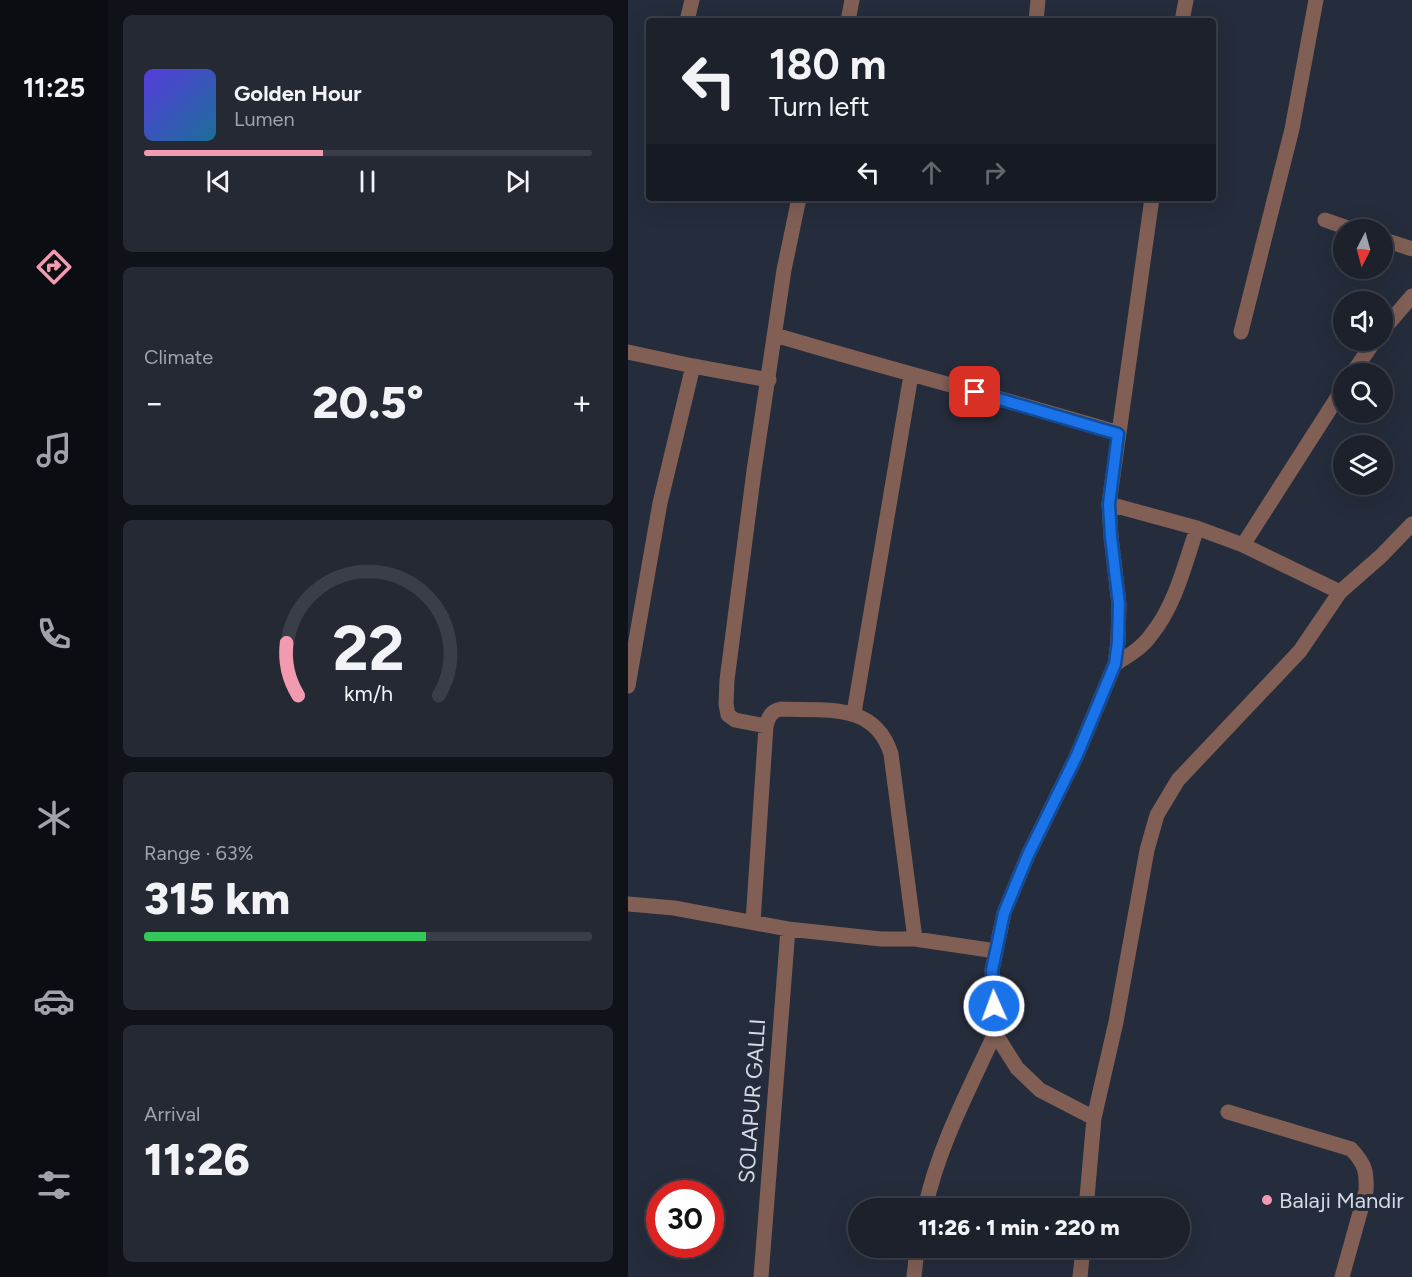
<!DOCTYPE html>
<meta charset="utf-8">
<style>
:root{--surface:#1c212c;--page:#252934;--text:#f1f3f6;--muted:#a0a3a9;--line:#3a3e48;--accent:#f29ab0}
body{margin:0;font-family:Figtree,sans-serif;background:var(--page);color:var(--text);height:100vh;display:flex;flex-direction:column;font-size:22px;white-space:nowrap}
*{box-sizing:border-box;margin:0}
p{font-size:20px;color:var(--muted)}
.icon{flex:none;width:33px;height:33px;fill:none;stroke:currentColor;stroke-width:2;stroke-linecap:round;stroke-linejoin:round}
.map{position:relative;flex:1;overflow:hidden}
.panel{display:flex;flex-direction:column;gap:15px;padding:15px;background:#0f1218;width:520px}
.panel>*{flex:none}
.guide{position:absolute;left:18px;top:18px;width:570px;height:183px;border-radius:6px;box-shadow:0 6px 24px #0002,0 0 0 2px var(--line);background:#1c212c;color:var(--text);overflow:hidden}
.needle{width:39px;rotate:186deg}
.buttons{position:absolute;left:705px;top:219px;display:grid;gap:12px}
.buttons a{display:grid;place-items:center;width:60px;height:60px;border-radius:50%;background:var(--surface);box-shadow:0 6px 24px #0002,0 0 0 2px var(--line);font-size:30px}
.speed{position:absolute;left:18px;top:1180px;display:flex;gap:12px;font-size:30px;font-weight:700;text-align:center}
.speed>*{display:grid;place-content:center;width:78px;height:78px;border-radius:50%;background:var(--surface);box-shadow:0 6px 24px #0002,0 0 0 2px var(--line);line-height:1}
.speed .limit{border:9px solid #d22;background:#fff;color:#111}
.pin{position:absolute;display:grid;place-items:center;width:51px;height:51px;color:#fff;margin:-26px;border-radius:12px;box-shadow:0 3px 9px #0006}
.me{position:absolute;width:66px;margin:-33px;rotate:358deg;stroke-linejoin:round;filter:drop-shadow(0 0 4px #0008)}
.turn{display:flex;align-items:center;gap:21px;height:126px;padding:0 24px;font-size:27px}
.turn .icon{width:78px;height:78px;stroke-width:2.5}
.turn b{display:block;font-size:42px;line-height:51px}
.lanes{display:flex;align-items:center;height:57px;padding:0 24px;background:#0003;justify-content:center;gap:30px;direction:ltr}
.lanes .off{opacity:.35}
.big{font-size:45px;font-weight:800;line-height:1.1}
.panel .card{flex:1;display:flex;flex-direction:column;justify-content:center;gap:9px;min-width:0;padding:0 21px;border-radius:9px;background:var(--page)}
.panel .dial{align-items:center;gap:0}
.dial svg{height:156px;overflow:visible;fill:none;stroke:var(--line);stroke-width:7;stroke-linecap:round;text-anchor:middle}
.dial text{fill:var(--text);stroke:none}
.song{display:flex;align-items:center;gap:18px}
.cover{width:72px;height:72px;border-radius:9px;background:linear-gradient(135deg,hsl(250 70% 55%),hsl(200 70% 35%))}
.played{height:6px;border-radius:3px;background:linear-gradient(90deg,var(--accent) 40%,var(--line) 40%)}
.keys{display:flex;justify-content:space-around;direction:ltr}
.heat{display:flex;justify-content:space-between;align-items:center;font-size:33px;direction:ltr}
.charge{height:9px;border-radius:4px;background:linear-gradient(90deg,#34c759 63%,var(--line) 0)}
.trip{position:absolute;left:220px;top:1198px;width:342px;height:60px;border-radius:30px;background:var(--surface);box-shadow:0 6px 24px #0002,0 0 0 2px var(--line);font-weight:800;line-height:60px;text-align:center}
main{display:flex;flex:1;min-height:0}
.dock{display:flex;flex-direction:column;width:108px;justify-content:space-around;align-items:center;background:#0b0d12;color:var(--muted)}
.dock .icon{width:42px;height:42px}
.dock .current{color:var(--accent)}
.dock b{font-size:27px;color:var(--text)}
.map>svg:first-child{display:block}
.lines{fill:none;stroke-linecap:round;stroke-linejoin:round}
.street{stroke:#815f55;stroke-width:15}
.route-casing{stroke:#114b97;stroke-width:15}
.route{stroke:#1a73e8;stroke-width:10}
.poi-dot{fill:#f29ab0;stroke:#252c3b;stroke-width:2}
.labels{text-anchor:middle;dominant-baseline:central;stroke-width:6;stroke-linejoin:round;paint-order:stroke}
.street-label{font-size:22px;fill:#d4d9e3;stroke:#252c3b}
.poi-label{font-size:22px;fill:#d4d9e3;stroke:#252c3b;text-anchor:start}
</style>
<main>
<nav class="dock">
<b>11:25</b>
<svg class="icon current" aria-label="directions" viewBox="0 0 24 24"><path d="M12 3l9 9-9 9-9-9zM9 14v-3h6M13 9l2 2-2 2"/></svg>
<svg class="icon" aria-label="music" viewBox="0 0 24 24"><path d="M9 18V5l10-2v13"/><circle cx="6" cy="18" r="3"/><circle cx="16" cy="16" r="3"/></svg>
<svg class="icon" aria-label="phone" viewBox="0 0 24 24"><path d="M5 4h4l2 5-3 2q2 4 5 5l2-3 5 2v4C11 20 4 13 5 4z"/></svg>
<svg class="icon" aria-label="climate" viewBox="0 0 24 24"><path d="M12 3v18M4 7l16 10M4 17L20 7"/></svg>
<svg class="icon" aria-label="car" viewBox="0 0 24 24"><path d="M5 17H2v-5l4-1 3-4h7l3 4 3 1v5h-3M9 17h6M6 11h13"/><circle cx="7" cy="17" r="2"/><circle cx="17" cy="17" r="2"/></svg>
<svg class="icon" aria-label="filters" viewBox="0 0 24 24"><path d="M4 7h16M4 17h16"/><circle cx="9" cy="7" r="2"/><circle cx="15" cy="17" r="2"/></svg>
</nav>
<section class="panel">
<div class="card">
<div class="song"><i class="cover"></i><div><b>Golden Hour</b><p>Lumen</p></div></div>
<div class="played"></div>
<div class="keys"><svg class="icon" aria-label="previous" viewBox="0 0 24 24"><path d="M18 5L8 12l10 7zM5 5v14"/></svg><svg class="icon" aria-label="pause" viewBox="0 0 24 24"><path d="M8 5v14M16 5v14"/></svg><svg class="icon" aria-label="next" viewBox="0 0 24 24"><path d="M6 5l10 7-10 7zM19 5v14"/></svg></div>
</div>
<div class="card"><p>Climate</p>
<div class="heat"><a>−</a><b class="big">20.5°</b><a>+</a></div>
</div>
<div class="card dial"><svg viewBox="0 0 100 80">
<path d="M14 69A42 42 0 1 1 86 69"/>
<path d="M14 69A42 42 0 0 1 8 42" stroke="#f29ab0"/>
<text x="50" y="56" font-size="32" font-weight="700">22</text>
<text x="50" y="72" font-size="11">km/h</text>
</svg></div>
<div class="card"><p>Range · 63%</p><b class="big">315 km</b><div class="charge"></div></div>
<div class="card"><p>Arrival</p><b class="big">11:26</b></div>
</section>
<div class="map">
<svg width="784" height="1277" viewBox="0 0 784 1277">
<rect width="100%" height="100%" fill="#252c3b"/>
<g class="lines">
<!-- street -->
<path class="street" d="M 59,21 L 64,0
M 220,21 L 224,0
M 408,21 L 410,0
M 554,21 L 558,0
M 697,220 L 726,230
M 754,239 L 784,249
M 754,331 L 784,296
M 613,332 L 664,129 L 688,0
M 147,335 C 261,369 377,399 491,433
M 0,352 L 65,366 L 32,503 L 0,686
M 65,366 L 141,380
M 724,374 L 747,340
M 481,504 L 569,528 L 615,545 L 716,387
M 615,545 L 712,592
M 487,664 C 500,656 514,648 523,635 C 547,606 557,564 569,528
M 226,713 L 283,375
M 138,726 L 107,720 L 100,715 L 98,704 L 99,680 L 126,471 L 156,270 L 171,198
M 0,904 L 46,908 L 160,929 L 253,939 L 287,939 L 368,951
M 125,922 L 138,726 C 141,716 143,711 153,709 C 197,711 247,702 263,754 L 287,939
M 600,1112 L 723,1149 C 737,1164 739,1171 738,1191 L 714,1277
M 466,1118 L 488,1022 L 519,850 L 529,815 L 550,780 L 672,651 L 712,592 L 753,556 L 784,524
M 297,1209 C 310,1147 341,1090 367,1033
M 458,1209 L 466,1118 L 412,1090 L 389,1068 L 367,1033 L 364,970 L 376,913 L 400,855 L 449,755 L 487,664 L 490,642 L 491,604 L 483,537 L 481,504 L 524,198
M 133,1277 L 160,929
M 286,1277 L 289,1248
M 452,1277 L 455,1248"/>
</g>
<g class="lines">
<!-- route casing -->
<g class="route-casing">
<path id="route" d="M 347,392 L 490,434 L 481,504 L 483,537 L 491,604 L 490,642 L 487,664 L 449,755 L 400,855 L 376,913 L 364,970 L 366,1006"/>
</g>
<!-- route -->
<use href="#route" class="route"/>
</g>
<!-- markers -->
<circle class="poi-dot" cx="639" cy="1200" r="6"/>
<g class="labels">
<!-- street labels -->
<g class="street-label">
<text transform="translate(124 1101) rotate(-86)">SOLAPUR GALLI</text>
</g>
<!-- poi labels -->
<g class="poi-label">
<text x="651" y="1200">Balaji Mandir</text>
</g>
</g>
</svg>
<div class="buttons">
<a><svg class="needle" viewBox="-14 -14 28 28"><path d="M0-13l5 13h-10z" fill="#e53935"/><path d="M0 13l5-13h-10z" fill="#a0a3a9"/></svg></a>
<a><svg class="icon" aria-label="sound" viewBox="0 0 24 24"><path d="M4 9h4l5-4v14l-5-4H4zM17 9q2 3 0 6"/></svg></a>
<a><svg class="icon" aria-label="search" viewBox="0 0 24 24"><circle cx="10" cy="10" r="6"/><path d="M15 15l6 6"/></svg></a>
<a><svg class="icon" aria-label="layers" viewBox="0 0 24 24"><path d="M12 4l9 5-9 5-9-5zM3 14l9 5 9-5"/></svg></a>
</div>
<div class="speed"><div class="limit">30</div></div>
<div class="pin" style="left:347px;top:392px;background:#d93025"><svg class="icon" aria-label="arrive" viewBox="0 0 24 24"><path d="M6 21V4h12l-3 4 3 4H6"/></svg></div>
<svg class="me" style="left:366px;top:1006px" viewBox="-20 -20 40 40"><circle r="17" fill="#1a73e8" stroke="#fff" stroke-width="3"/><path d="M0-11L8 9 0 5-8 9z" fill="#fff"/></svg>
<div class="trip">11:26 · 1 min · 220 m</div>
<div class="guide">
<div class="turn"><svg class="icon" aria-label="left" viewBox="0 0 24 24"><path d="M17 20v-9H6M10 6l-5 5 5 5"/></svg><div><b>180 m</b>Turn left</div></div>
<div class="lanes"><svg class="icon" aria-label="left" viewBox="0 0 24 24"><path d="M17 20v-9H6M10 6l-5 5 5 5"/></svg><svg class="icon off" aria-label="ahead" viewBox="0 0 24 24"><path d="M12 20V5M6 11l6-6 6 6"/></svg><svg class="icon off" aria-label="right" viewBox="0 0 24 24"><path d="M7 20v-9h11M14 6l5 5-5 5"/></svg></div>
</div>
</div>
</main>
